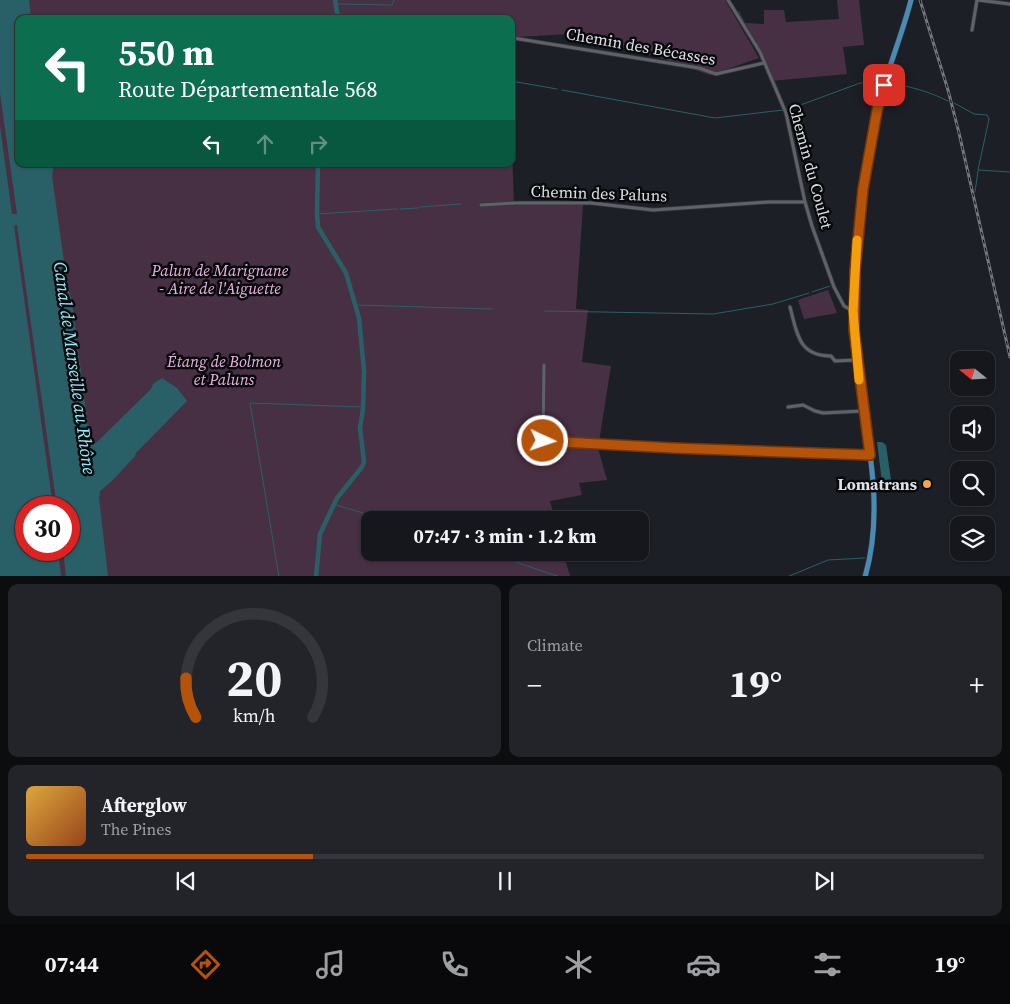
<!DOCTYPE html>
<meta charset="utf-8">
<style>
:root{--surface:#16171c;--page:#232429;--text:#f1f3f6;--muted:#9e9fa3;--line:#35363b;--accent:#b45309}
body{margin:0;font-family:"Source Serif 4",serif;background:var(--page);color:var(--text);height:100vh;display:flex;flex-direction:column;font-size:19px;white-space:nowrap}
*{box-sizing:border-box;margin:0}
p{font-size:16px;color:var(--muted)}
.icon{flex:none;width:28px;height:28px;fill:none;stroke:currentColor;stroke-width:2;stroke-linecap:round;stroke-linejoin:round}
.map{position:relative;height:576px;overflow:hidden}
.panel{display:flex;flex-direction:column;gap:8px;padding:8px;background:#0c0d0f;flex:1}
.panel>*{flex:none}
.top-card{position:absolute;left:15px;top:15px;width:500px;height:152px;border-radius:10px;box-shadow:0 1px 4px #0004,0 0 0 1px var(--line);background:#0b6e4f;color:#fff;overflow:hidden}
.needle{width:32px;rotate:288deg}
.tools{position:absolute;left:950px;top:351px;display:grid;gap:10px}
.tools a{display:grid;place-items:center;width:45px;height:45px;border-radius:10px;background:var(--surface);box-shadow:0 1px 4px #0004,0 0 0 1px var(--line);font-size:25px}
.speed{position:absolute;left:15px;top:496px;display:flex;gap:10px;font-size:25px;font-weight:700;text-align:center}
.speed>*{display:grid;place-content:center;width:65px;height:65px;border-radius:50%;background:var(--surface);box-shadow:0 1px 4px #0004,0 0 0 1px var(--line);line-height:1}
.speed .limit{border:8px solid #d22;background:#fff;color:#111}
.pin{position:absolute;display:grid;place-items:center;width:42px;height:42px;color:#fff;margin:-21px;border-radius:10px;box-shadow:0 2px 8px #0006}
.me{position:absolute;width:55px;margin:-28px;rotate:93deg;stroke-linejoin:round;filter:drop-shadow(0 0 4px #0008)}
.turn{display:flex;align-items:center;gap:18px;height:105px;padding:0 20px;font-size:22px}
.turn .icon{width:65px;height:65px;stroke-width:2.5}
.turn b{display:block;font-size:35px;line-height:42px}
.lanes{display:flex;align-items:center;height:48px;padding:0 20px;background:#0003;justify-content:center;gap:25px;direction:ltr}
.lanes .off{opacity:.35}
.big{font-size:38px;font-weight:700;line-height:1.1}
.panel .tile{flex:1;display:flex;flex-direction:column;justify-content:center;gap:8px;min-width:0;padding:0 18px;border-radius:10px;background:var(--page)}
.panel .dial{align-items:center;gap:0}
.dial svg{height:130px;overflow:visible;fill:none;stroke:var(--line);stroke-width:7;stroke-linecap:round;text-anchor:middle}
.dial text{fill:var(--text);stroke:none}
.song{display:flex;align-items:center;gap:15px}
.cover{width:60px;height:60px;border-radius:8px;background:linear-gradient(135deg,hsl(40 70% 55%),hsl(20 70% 35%))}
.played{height:5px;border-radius:2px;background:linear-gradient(90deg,var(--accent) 30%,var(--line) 30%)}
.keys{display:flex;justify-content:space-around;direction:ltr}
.heat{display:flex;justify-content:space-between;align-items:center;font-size:28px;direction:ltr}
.panel .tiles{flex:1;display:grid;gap:8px;grid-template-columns:1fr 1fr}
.tile:last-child{grid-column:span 2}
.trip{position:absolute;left:361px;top:511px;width:288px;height:50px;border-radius:10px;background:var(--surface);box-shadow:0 1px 4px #0004,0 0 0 1px var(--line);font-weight:700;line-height:50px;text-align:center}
.menu{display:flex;height:80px;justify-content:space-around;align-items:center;background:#09090b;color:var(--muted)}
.menu .icon{width:35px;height:35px}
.menu .active{color:var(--accent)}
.menu b{font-size:22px;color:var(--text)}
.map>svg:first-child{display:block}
.green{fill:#483044;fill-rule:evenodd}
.water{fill:#296067}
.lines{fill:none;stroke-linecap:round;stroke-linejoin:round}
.stream{stroke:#296067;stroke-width:1}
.canal{stroke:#296067;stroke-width:4.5}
.minor-casing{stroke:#37393e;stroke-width:4.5}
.primary-casing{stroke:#37393e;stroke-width:6}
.minor{stroke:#60626a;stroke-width:3}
.primary{stroke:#488bb4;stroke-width:5}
.rail-casing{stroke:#75777c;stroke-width:3}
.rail{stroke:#08090c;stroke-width:1;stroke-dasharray:4;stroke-linecap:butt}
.route-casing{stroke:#753606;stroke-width:12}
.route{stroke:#b45309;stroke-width:9}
.slow{stroke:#f59e0b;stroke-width:9}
.poi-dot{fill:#f3a542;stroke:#08090c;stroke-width:2}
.labels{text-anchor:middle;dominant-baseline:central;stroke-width:5;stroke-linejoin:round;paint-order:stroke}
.street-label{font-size:16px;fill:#dfe1e5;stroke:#08090c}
.park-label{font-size:16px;font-style:italic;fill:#ecb3e0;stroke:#08090c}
.poi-label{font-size:16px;font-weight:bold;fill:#dfe1e5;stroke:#08090c;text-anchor:end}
.water-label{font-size:18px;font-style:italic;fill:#92ecfa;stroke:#08090c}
</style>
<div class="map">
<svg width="1010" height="577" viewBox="0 0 1010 577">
<rect width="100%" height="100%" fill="#1d1f26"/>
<!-- green -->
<path class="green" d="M 0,0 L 725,0 L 759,58 L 710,75 L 657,57 L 568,34 L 517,37 L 511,35 L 511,19 L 19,19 L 19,164 L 511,164 L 511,122 L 514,205 L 583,205 L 576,309 L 588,310 L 582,362 L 611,366 L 598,448 L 607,480 L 579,483 L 582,495 L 550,501 L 555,520 L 370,520 L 370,552 L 563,553 L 570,576 L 0,576 ZM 26,508 L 69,508 L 69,550 L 26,550 Z
M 837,0 L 859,0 L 864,45 L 843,47 L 847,74 L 770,81 L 759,54 L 733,12 L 739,11 L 745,23 L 764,24 L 764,10 L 784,10 L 786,22 L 839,19 Z
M 828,290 L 837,313 L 804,319 L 798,300 Z"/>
<!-- water -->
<path class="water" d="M 0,0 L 29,0 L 31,19 L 19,19 L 19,164 L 54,164 L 52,176 L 67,283 L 72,302 L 89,435 L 93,442 L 96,443 L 151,389 L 153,384 L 162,378 L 177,388 L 187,401 L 136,453 L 135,456 L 113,480 L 100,491 L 99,498 L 108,576 L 66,576 L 63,550 L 69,550 L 69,508 L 57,507 L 17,225 L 14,226 L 53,507 L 26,508 L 26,550 L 58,550 L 61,576 L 0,576 L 0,126 L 12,214 L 17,214 L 0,93 Z
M 877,442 L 882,442 L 886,445 L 891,480 L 889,484 L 884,484 L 882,482 Z"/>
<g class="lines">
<!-- stream -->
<path class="stream" d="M 336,4 L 392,5 L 394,0
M 511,81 L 557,89
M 887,83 C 909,86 928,91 948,101
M 562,90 L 715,118 L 783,110
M 954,103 L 974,114 L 987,115 L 989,119 L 978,170 L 1010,172
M 787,110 L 860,83 L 881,84
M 975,192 L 978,171
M 420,207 L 461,204
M 400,209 L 418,208
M 317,214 L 397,209
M 812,292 L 830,286
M 355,305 L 492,309
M 545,311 L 713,314 L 773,304 L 809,293
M 334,503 L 336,505 L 387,520
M 486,552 L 560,577
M 279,577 L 250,403 L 363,407
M 787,577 L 828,560 L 865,558"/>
<!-- canal -->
<path class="canal" d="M 335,0 L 338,19
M 316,577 L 320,534 L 337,498 L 362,467 L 364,462 L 360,428 L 363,409 L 364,371 L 359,318 L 346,273 L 318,227 L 317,214 L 318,164"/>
<!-- minor casing -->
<g class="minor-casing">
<path id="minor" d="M 728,0 L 760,52 L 786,113 L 805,202 L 812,226 L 834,287 L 844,306 L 853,311
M 978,0 L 1010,4
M 972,30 L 977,0
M 513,38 L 699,68 L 716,74 L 764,63
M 481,205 L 516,203 L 591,203 L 653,210 L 768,202 L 805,202
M 790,307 C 797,333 798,356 831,356 L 835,361 L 856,360
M 544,365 L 543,441 L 673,448 L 870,455
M 788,407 L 803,405 L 815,411 L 823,413 L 863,411"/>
</g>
<!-- primary casing -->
<g class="primary-casing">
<path id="primary" d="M 865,577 C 891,488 853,399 853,310 C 853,260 860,210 868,160 C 872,138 876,115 882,94 C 890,62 903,32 911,0"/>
</g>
<!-- minor -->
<use href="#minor" class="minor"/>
<!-- primary -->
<use href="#primary" class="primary"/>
<!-- rail casing -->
<g class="rail-casing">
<path id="rail" d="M 920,0 L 948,90 L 959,133 L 1010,357"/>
</g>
<!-- rail -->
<use href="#rail" class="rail"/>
</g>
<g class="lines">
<!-- route casing -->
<g class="route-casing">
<path id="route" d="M 543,441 L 673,448 L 870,455 L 854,330 L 855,270 L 863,189 L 877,111 L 884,85"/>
</g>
<!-- route -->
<use href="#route" class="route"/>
<!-- slow -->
<path class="slow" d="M 857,240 L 853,311 L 859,380"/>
</g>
<!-- markers -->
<circle class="poi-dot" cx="927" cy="484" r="5"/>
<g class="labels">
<!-- street labels -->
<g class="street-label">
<text transform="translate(641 46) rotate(10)">Chemin des Bécasses</text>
<text transform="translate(811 166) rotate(75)">Chemin du Coulet</text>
<text transform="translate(599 193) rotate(2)">Chemin des Paluns</text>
</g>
<!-- park labels -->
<g class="park-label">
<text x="220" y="270">Palun de Marignane<tspan x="220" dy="18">- Aire de l'Aiguette</tspan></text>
<text x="224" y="361">Étang de Bolmon<tspan x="224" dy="18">et Paluns</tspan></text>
</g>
<!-- poi labels -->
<g class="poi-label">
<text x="917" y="484">Lomatrans</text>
</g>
<!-- water labels -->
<g class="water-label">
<text transform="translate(75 368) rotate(82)">Canal de Marseille au Rhône</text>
</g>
</g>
</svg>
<div class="tools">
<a><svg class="needle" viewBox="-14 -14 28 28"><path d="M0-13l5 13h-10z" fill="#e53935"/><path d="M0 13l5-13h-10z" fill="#9e9fa3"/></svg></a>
<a><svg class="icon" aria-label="sound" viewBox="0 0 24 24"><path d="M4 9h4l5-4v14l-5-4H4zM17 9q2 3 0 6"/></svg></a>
<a><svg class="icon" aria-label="search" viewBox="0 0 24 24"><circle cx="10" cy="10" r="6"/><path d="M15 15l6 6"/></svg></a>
<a><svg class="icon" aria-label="layers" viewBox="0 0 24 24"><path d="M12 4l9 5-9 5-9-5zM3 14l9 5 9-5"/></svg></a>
</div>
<div class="speed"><div class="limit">30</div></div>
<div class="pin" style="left:884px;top:85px;background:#d93025"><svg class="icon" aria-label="arrive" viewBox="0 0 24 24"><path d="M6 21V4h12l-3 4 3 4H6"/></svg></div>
<svg class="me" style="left:543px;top:441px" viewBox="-20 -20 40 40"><circle r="17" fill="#b45309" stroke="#fff" stroke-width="3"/><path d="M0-11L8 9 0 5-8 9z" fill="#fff"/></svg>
<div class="trip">07:47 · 3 min · 1.2 km</div>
<div class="top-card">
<div class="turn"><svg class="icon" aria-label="left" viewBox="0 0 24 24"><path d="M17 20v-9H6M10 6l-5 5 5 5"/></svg><div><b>550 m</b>Route Départementale 568</div></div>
<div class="lanes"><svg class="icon" aria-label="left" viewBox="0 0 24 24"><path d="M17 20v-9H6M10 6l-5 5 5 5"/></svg><svg class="icon off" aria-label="ahead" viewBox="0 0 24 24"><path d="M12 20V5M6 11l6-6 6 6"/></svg><svg class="icon off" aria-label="right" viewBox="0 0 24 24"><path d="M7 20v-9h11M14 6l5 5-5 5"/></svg></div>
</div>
</div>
<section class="panel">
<div class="tiles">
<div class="tile dial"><svg viewBox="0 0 100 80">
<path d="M14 69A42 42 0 1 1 86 69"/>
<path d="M14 69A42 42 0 0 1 8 45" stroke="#b45309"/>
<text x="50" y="56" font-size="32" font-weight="700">20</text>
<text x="50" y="72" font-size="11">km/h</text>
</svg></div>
<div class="tile"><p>Climate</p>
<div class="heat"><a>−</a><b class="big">19°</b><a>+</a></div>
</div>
<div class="tile">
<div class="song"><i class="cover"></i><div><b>Afterglow</b><p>The Pines</p></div></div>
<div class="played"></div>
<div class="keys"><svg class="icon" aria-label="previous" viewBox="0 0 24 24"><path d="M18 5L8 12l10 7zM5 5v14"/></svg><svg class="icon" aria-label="pause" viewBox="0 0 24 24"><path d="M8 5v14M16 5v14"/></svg><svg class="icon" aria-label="next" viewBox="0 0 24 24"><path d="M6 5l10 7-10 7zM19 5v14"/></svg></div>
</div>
</div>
</section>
<nav class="menu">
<b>07:44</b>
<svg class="icon active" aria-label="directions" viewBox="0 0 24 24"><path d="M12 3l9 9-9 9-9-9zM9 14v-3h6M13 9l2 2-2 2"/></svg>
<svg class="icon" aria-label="music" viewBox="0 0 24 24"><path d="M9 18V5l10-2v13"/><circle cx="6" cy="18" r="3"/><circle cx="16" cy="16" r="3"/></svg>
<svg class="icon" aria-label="phone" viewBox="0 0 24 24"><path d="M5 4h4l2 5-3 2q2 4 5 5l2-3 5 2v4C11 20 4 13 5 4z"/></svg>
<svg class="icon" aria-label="climate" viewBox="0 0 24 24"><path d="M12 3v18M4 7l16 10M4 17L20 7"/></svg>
<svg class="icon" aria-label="car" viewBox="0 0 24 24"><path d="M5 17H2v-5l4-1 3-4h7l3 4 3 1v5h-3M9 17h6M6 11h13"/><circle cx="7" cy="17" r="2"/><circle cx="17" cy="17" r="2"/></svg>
<svg class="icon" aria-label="filters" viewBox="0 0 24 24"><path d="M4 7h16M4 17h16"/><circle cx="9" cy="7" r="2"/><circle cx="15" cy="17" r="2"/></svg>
<b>19°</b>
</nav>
